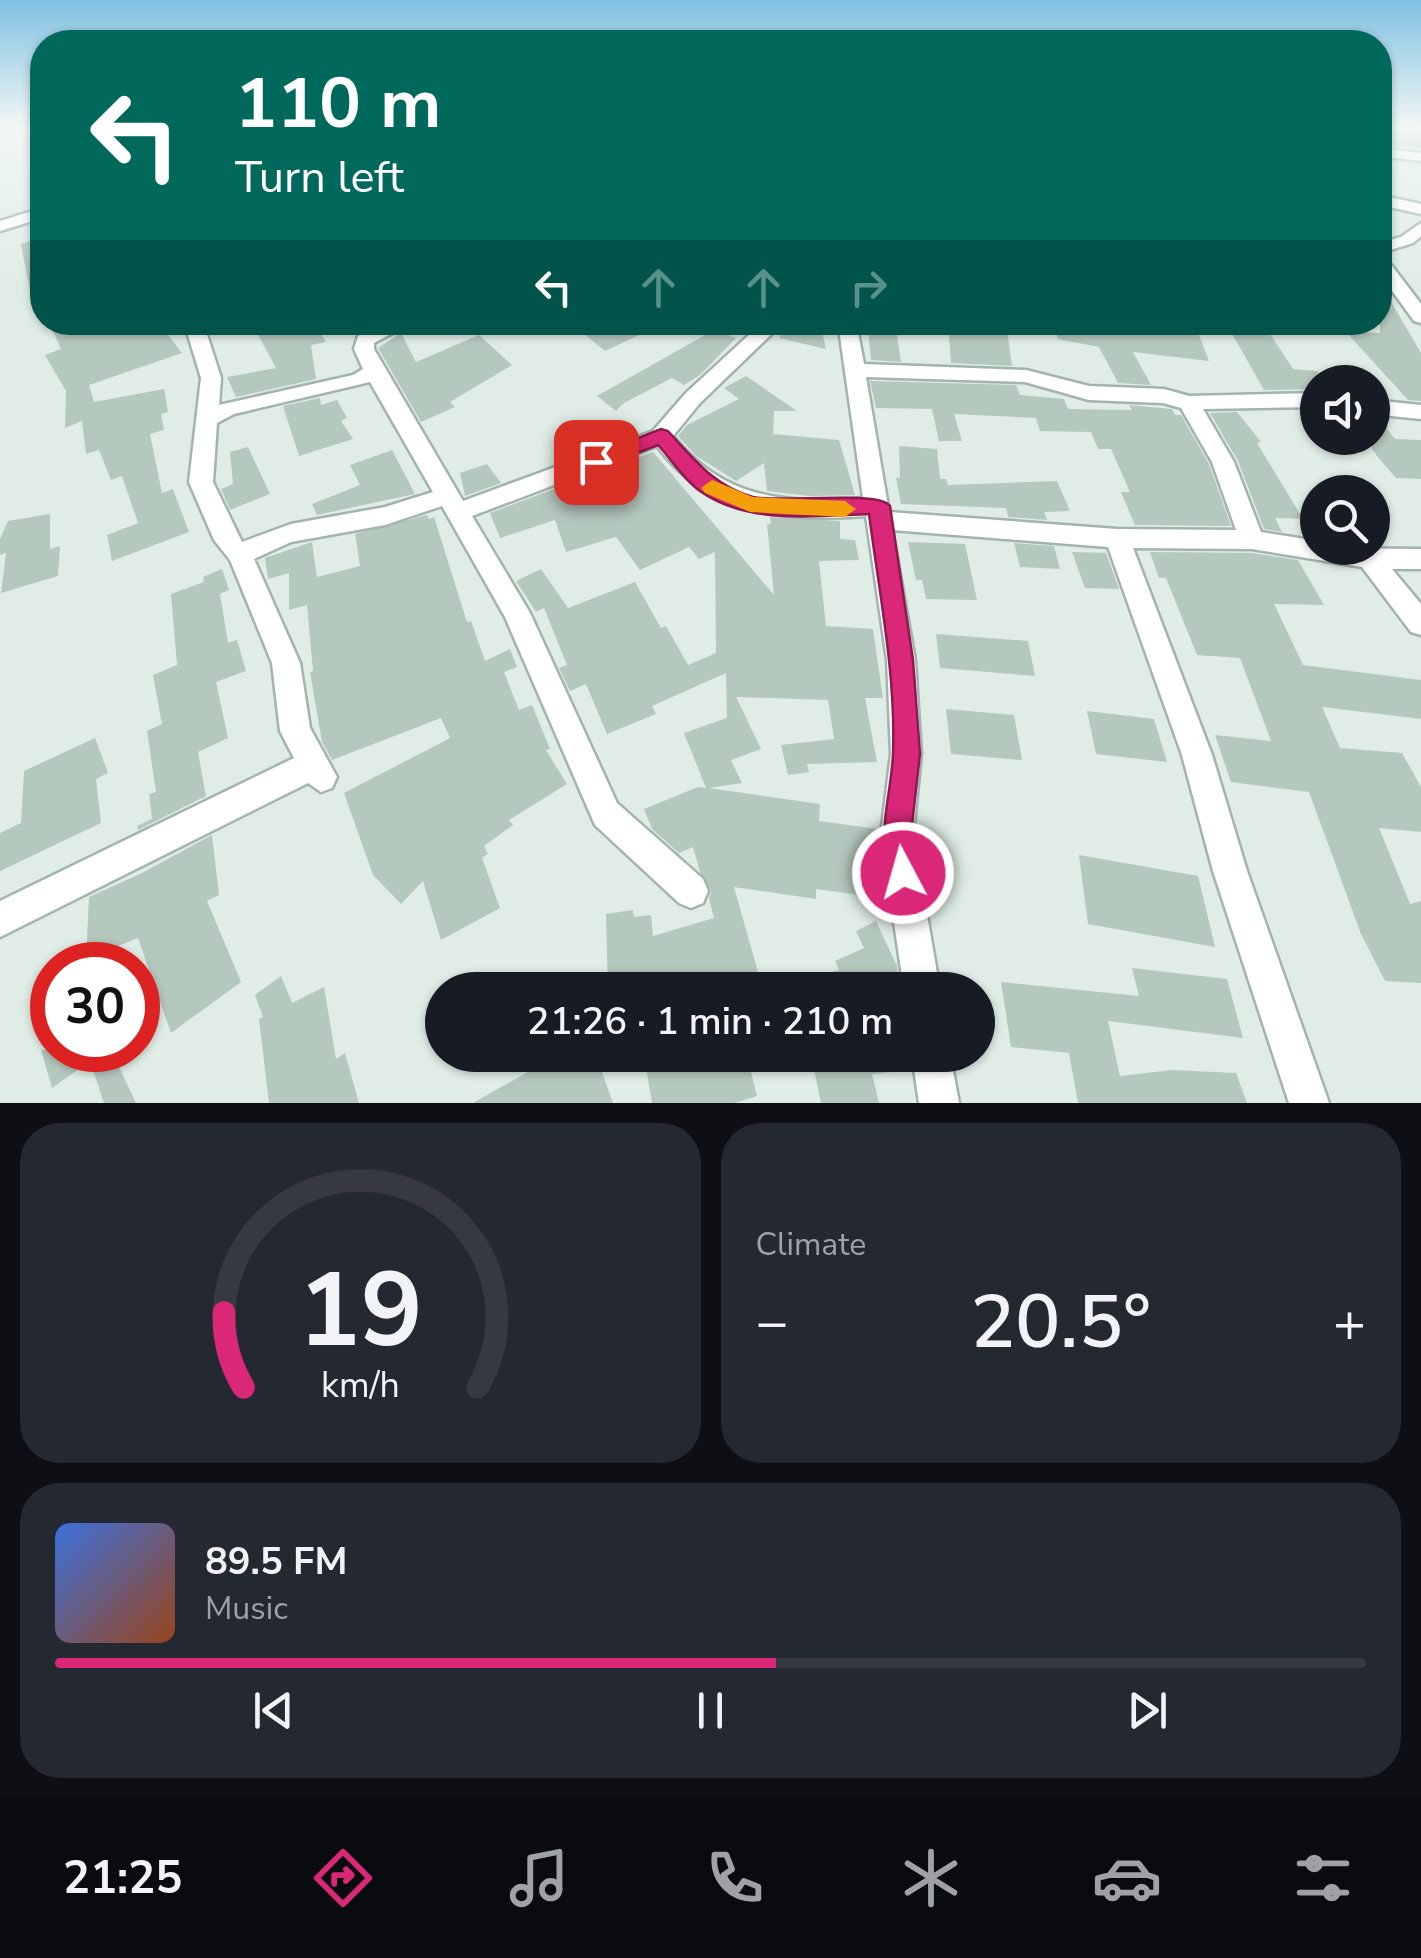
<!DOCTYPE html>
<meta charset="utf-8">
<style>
:root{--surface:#171b24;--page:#242831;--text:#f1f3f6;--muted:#9ea1a6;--line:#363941;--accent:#db2777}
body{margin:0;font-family:"Nunito Sans",sans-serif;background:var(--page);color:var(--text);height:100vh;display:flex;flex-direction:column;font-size:38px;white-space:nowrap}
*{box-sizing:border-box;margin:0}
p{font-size:32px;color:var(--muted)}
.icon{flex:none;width:55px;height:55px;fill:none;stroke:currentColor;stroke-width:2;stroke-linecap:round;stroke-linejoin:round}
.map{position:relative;height:1103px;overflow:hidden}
.sheet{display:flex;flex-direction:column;gap:20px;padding:20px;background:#0d0f14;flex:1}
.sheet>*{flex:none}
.hud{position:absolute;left:30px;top:30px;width:1362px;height:305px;border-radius:40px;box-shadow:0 2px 8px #0004;background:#00695c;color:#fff;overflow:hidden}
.buttons{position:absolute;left:1300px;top:365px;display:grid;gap:20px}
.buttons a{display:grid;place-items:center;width:90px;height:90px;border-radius:50%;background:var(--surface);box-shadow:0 2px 8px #0004;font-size:50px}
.speed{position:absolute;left:30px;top:942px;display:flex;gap:20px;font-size:50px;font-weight:700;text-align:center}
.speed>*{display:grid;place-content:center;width:130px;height:130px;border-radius:50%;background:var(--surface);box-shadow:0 2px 8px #0004;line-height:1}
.speed .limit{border:15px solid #d22;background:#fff;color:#111}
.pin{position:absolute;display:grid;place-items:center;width:85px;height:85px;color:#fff;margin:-42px;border-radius:20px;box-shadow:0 5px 15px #0006}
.me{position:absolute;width:110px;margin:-55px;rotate:354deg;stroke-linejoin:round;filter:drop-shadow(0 0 8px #0008)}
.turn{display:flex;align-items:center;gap:35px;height:210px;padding:0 40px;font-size:45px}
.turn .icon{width:130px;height:130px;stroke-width:2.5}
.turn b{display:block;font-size:70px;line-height:85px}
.lanes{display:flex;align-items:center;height:95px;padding:0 40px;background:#0003;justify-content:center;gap:50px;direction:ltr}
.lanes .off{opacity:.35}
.big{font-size:75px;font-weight:600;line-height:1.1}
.sheet .tile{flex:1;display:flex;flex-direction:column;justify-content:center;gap:15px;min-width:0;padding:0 35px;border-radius:40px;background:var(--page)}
.sheet .dial{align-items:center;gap:0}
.dial svg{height:260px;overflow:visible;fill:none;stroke:var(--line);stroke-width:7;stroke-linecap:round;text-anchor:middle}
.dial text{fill:var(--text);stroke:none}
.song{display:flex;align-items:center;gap:30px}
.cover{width:120px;height:120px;border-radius:15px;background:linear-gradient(135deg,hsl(220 70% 55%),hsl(20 70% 35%))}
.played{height:10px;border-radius:5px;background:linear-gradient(90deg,var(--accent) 55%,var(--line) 55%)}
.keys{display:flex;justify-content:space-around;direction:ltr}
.heat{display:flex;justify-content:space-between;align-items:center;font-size:55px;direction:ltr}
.sheet .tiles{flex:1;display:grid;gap:20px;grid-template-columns:1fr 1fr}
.tile:last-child{grid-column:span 2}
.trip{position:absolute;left:425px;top:972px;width:570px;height:100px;border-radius:50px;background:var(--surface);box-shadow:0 2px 8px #0004;font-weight:600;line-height:100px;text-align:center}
.tabs{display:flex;height:160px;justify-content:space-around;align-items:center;background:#090b0e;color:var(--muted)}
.tabs .icon{width:70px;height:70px}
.tabs .current{color:var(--accent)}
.tabs b{font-size:45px;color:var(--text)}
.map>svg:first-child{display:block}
.building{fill:#b5c8be}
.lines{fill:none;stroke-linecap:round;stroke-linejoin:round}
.minor-casing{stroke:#a2b5ad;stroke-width:5}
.minor{fill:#fff;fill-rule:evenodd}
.route{fill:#db2777;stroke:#8e194d;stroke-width:2.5}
.slow{fill:#f59e0b}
</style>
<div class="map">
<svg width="1421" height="1103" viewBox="0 0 1421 1103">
<rect width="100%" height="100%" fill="#e0ede6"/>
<!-- building -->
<path class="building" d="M 1380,129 L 1421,132 L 1421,149 L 1380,144 Z
M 42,237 L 42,306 L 33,307 L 21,244 Z
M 1380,283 L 1421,353 L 1421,401 L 1408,400 L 1346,332 L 1380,333 Z
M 72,322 L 158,322 L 182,353 L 89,385 L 94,402 L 164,389 L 168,412 L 161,414 L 164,430 L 150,434 L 162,493 L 173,489 L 189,532 L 112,561 L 107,535 L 138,523 L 122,476 L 111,480 L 99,450 L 86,454 L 82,421 L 65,428 L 66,391 L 45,355 L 61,349 L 52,329 Z
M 251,322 L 313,322 L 326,342 L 311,345 L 316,379 L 236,397 L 227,377 L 276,368 Z
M 570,322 L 667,322 L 605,351 Z
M 789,322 L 820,322 L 826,349 L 779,338 Z
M 867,322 L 895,322 L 901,362 L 871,360 Z
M 948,322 L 1006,322 L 1012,366 L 951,363 Z
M 1058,322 L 1157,322 L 1197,330 L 1209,361 L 1133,352 L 1151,385 L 1118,383 L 1099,347 L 1057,339 Z
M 1226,323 L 1265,326 L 1293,369 L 1318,371 L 1318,389 L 1264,390 Z
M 714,330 L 736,338 L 700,375 L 684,385 L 672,378 L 624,403 L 616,411 L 597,396 Z
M 401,333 L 416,362 L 479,335 L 512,365 L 450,402 L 455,407 L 421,422 L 378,348 Z
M 746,376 L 797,411 L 774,411 L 773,434 L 839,440 L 855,495 L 809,496 L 767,491 L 764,463 L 736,481 L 695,455 L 678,436 L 687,425 L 739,399 L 724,388 Z
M 870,381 L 1016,385 L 1020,395 L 1064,399 L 1068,409 L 1132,410 L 1129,405 L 1172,409 L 1175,415 L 1181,415 L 1209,464 L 1231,526 L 1135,525 L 1121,492 L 1130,492 L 1111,449 L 1098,449 L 1091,432 L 1040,431 L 1036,418 L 954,414 L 962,441 L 939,441 L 932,409 L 876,408 Z
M 320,398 L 321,405 L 337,400 L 347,418 L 341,421 L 353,439 L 299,456 L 283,406 Z
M 1237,412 L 1261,442 L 1257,443 L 1303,519 L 1275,518 L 1282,532 L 1264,529 L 1238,461 L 1210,413 Z
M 1372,418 L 1378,418 L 1395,439 L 1421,440 L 1421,479 L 1396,478 L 1377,456 L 1372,449 Z
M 899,446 L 937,449 L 940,479 L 946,479 L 948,485 L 1057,481 L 1070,511 L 1044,512 L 1047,520 L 1008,517 L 1006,508 L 901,504 L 896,478 L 900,478 Z
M 248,447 L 270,494 L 230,510 L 221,489 L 233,484 L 230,452 Z
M 392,450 L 415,494 L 317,515 L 312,504 L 360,485 L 350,465 Z
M 653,452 L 774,595 L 767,524 L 771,524 L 770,517 L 840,521 L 840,539 L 855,540 L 859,560 L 819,561 L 826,626 L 873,629 L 883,698 L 865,698 L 877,762 L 807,764 L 809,772 L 788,775 L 781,745 L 834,739 L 828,700 L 736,697 L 761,749 L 731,760 L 742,783 L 709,788 L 820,804 L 819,821 L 878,829 L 881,898 L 816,889 L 816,899 L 734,887 L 763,990 L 696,990 L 694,977 L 651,990 L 608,990 L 606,914 L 633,910 L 634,917 L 651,915 L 653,936 L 714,918 L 709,899 L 711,890 L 700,872 L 693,847 L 679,853 L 652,829 L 644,809 L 698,787 L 706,788 L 684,733 L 727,718 L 726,673 L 652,706 L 656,714 L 607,734 L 586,684 L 570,691 L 559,668 L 567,665 L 544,608 L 536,612 L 516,581 L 541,569 L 568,608 L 635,582 L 661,628 L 666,626 L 688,665 L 716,653 L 715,552 L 699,559 L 689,547 L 640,570 L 616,537 L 566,552 L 555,520 L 500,538 L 490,513 Z
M 487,464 L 501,483 L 465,496 L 460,473 Z
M 50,514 L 50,549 L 60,546 L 58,576 L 1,593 L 6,553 L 0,555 L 0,539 L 8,521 Z
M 427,515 L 429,519 L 434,517 L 467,622 L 471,621 L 485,661 L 510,649 L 517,667 L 504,672 L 519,710 L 532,705 L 550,749 L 546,750 L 567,784 L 509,820 L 513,825 L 484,846 L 488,854 L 482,858 L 500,908 L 441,940 L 423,881 L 401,904 L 373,875 L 344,793 L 450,738 L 441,718 L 332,760 L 322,742 L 310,672 L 313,671 L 307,605 L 289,610 L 289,573 L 268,579 L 265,558 L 312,542 L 317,577 L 360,566 L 355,534 Z
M 908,542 L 965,544 L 977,600 L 926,599 L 922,580 L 916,580 Z
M 1014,543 L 1054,546 L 1060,569 L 1020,567 Z
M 1072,552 L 1106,553 L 1119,589 L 1085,588 Z
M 1150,552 L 1252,553 L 1298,560 L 1324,605 L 1274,604 L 1303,665 L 1421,680 L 1421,719 L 1322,707 L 1340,748 L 1402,753 L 1421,787 L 1421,832 L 1379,828 L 1410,904 L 1421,901 L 1421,983 L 1385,981 L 1361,934 L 1309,792 L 1231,782 L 1215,735 L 1271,741 L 1240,658 L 1197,655 L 1166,578 L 1159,578 Z
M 222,569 L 229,590 L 220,594 L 228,643 L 237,640 L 246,671 L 216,682 L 228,738 L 198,752 L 206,796 L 138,830 L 137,826 L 152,819 L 149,794 L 156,792 L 147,731 L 162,724 L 153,675 L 177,665 L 171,594 L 204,582 L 203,577 Z
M 936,634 L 1028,641 L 1035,676 L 940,668 Z
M 946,709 L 1014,715 L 1022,760 L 951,754 Z
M 1087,711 L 1154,719 L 1167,762 L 1096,754 Z
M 95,738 L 108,773 L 96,779 L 101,823 L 0,871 L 0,833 L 21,823 L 24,771 Z
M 212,835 L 219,895 L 207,901 L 241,982 L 171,1033 L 138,938 L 86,959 L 89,897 L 142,873 Z
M 1079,855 L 1198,876 L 1215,947 L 1088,924 Z
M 876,921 L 897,966 L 900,990 L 790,990 L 790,984 L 839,970 L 835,961 L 864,948 L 856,931 Z
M 1132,968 L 1227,979 L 1243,1038 L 1108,1021 L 1120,1076 L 1172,1070 L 1236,1073 L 1247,1103 L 1078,1103 L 1069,1053 L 1011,1047 L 1001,982 L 1139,996 Z
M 281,976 L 292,1003 L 324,987 L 336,1059 L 345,1053 L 359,1103 L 269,1103 L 259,1019 L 263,1017 L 255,995 Z
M 41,1050 L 111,1050 L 136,1103 L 104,1103 L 90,1061 L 52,1088 Z
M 558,1055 L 596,1055 L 613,1103 L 473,1103 Z
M 644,1055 L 790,1055 L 791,1060 L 751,1072 L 757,1096 L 735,1103 L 652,1103 Z
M 811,1055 L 908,1055 L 910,1070 L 872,1074 L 879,1103 L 821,1103 Z"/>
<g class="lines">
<!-- minor casing -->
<g class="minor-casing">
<path id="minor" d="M 1380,148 L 1421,153 L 1421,161 L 1380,156 Z
M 1380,195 L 1421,204 L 1421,214 L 1380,205 Z
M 42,208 L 42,218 L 0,231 L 0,221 Z
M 1421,223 L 1421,236 L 1413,243 L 1380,253 L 1380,243 L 1401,237 Z
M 1380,257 L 1386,258 L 1421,304 L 1421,323 L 1414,321 L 1380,274 Z
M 184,322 L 203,322 L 221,378 L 219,405 L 353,375 L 363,369 L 354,349 L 358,336 L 388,322 L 413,322 L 374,343 L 374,349 L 463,501 L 653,431 L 686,393 L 763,322 L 784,322 L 700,403 L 673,436 C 724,500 787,504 863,498 L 838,322 L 856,322 L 864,364 L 1026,370 L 1089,386 L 1164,389 L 1189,396 L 1318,393 L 1318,407 L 1203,409 L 1234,462 L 1261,532 L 1318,541 L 1318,548 L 1421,549 L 1421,569 L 1392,569 L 1421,604 L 1421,635 L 1411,632 L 1362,567 L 1252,549 L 1133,548 L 1212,755 L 1247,871 L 1329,1103 L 1289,1103 L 1213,871 L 1182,755 L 1108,547 L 892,530 L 915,660 L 921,754 L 913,834 L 940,990 L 904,990 L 881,834 L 891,754 L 887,660 L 866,516 C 784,522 709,516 657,446 L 472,516 L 530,613 L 617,803 L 703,879 L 708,891 L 703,903 L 691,908 L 679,903 L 595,825 L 505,617 L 442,506 L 385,525 L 291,542 L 254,559 L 300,663 L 310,728 L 337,777 L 332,788 L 321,792 L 308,783 L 0,937 L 0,901 L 294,758 L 280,731 L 272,663 L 230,560 L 214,540 L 189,482 L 201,378 ZM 866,377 L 1025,382 L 1089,400 L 1163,403 L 1181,408 L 1212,462 L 1236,530 L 1117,529 L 889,512 ZM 370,382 L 433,492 L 385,507 L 291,524 L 242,542 L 213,482 L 217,423 L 234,414 Z
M 1372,400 L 1421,405 L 1421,419 L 1372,414 Z
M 912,1055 L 950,1055 L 959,1103 L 919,1103 Z"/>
</g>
<!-- minor -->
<use href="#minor" class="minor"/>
</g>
<!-- sky -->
<linearGradient id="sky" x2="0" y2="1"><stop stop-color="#7fc1e1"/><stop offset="0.45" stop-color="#f1f7f4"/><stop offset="1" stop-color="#f1f7f4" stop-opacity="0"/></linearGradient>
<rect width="1421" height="282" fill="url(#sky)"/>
<!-- route -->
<path class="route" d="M 661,429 L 668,431 C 693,458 715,487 753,497 C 780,503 878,490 890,506 L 913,660 L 920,754 L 911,834 L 918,873 L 914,884 L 903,889 L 892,884 C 874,840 891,799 893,754 C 896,674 879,592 869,514 C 815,516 747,525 700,491 C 684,480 671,459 658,445 L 596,469 L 586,462 L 589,457 Z"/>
<!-- slow -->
<path class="slow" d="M 712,480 L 753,497 L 845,501 L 856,509 L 845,517 L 750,512 L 705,493 L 701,488 Z"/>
</svg>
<div class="buttons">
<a><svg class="icon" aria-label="sound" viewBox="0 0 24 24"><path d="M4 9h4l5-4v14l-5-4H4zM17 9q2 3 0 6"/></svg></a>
<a><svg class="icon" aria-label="search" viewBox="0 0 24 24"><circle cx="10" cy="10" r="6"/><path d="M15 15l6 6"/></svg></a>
</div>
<div class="speed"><div class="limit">30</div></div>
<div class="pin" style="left:596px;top:462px;background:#d93025"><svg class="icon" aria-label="arrive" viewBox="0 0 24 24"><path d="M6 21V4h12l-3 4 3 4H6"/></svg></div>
<svg class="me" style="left:903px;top:873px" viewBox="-20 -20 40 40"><circle r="17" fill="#db2777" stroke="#fff" stroke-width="3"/><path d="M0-11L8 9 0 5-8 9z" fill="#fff"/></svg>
<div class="trip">21:26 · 1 min · 210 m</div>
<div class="hud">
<div class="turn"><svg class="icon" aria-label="left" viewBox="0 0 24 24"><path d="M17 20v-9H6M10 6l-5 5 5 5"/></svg><div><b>110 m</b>Turn left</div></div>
<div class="lanes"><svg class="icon" aria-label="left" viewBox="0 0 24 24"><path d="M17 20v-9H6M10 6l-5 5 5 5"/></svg><svg class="icon off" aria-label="ahead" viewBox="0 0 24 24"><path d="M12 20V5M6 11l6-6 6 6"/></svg><svg class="icon off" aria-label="ahead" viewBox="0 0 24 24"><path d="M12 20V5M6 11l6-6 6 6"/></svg><svg class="icon off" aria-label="right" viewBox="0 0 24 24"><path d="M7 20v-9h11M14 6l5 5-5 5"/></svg></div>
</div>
</div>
<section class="sheet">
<div class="tiles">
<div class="tile dial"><svg viewBox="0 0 100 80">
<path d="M14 69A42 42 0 1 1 86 69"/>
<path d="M14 69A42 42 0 0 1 8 46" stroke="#db2777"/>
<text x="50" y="56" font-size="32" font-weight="700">19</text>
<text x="50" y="72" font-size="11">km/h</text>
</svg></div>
<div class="tile"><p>Climate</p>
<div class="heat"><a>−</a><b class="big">20.5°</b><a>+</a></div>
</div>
<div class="tile">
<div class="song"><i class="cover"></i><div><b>89.5 FM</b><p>Music</p></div></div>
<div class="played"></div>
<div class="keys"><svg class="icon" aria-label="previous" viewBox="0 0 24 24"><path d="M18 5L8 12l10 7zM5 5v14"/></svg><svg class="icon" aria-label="pause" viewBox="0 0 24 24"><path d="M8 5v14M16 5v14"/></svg><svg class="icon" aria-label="next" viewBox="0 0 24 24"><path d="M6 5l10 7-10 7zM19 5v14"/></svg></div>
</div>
</div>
</section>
<nav class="tabs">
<b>21:25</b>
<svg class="icon current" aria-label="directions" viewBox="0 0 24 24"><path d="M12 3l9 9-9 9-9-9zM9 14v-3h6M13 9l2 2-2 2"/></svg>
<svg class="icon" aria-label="music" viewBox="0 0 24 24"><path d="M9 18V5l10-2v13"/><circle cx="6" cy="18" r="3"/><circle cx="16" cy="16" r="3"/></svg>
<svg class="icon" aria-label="phone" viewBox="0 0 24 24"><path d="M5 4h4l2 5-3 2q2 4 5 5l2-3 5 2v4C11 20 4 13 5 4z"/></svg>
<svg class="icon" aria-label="climate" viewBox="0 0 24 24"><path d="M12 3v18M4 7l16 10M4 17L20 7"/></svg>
<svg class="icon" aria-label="car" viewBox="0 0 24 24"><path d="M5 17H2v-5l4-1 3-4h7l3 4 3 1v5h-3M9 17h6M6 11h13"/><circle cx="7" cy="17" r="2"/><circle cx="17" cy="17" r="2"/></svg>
<svg class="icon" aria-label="filters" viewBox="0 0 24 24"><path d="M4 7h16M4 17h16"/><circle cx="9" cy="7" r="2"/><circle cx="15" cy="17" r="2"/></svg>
</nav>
